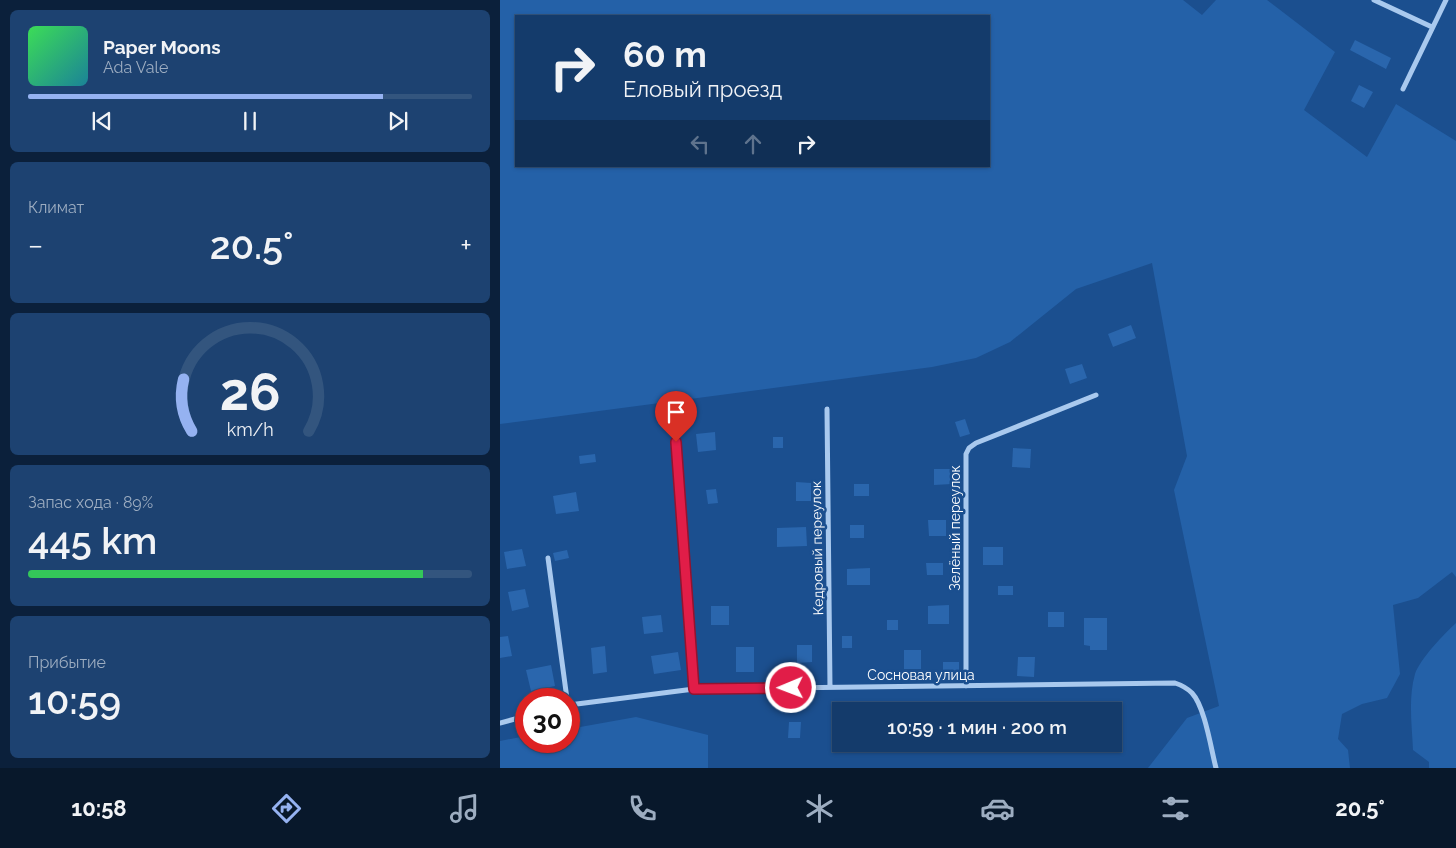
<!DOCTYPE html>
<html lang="ru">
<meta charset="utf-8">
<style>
:root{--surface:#143b6b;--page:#1d4271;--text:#f1f3f6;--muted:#9dadc1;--line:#33557e;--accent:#95b2f1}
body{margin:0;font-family:Raleway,sans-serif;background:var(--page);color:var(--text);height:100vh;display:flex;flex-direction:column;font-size:19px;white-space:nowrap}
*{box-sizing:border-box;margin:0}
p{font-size:16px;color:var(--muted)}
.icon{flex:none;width:28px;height:28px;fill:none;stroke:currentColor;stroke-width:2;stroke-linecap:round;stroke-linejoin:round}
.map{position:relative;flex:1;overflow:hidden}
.drawer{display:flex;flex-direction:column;gap:10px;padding:10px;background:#0b203b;width:500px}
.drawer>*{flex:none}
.top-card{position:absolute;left:15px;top:15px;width:475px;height:152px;border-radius:0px;box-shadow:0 1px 4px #0004,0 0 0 1px var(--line);background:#143b6b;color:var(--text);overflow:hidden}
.speed{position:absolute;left:15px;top:688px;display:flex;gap:10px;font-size:25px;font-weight:700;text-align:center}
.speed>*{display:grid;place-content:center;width:65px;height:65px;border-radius:50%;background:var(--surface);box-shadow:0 1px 4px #0004,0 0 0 1px var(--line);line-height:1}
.speed .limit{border:8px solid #d22;background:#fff;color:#111}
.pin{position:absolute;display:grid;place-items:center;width:42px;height:42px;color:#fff;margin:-51px -21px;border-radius:50% 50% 50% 0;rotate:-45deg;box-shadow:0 0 5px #0007}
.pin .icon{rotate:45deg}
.me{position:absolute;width:55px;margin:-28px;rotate:269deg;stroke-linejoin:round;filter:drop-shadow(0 0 4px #0008)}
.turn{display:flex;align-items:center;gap:18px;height:105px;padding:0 25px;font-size:22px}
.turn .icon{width:65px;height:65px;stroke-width:2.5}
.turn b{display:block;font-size:35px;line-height:42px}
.lanes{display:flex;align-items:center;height:48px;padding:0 25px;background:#0003;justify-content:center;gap:25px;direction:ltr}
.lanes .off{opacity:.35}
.big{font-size:38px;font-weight:600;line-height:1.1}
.drawer .widget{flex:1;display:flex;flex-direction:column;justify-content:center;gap:8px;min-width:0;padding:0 18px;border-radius:8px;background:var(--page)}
.drawer .dial{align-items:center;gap:0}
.dial svg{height:130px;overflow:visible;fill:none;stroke:var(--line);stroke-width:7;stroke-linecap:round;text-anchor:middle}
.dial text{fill:var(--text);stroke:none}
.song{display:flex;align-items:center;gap:15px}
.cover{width:60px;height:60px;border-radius:8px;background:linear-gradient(135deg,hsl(130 70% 55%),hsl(190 70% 35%))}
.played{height:5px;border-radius:2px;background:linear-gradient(90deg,var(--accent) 80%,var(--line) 80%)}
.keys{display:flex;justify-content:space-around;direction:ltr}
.heat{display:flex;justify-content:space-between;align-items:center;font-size:28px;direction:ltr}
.charge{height:8px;border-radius:4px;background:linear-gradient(90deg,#34c759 89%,var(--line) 0)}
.trip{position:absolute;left:332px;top:702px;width:290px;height:50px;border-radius:0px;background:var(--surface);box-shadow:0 1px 4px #0004,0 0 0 1px var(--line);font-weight:600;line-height:50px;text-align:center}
.menu{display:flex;height:80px;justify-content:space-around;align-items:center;background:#08182b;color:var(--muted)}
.menu .icon{width:35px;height:35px}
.menu .active{color:var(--accent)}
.menu b{font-size:22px;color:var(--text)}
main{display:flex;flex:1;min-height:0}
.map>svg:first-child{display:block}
.green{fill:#2461a8;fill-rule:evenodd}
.building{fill:#2a66ad}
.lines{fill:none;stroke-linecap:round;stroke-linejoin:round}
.street{stroke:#a9c9ee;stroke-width:5}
.route-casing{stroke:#92132f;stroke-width:12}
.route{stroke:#e11d48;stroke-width:9}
.labels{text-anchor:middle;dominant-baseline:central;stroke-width:5;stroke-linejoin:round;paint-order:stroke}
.street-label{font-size:14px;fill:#fff;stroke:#1b4f8f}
</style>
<main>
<section class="drawer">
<div class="widget">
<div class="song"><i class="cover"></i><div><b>Paper Moons</b><p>Ada Vale</p></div></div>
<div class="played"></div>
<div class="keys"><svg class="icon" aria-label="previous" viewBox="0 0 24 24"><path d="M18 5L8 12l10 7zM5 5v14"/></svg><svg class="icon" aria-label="pause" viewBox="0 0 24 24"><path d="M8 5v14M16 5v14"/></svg><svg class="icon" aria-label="next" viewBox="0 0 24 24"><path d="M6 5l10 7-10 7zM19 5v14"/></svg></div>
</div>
<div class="widget"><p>Климат</p>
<div class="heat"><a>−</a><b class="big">20.5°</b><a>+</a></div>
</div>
<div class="widget dial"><svg viewBox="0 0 100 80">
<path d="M14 69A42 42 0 1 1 86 69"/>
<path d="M14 69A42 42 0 0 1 9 37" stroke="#95b2f1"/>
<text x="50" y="56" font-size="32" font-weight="700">26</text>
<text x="50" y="72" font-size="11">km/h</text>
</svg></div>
<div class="widget"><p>Запас хода · 89%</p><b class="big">445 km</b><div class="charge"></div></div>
<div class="widget"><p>Прибытие</p><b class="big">10:59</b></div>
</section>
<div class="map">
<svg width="956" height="768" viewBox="0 0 956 768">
<rect width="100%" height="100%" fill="#1b4f8f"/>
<!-- green -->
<path class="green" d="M 0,0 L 683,0 L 702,15 L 716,0 L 767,0 L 835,52 L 804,110 L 867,157 L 896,104 L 956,141 L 956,577 L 952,572 L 918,598 L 893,605 L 900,674 L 887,698 L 862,704 L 842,714 L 838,739 L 848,750 L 850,768 L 648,768 L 687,718 L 719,706 L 674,490 L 687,456 L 652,263 L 576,289 L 510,342 L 476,358 L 432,367 L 0,424 ZM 16,16 L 489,16 L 489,166 L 16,166 Z
M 956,623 L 956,768 L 929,768 L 929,762 L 913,750 C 912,725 908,699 915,674 C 920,659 944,634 956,623 Z
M 136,717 L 208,735 L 208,768 L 0,768 L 0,741 L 26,736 L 26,741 L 69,741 L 69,729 Z"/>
<!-- building -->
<path class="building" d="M 855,40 L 891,58 L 886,69 L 850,50 Z
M 859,85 L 873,92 L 864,108 L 851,101 Z
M 631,325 L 636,338 L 613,347 L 608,334 Z
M 582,364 L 587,378 L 570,384 L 565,369 Z
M 465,419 L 470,434 L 460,437 L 455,422 Z
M 215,432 L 216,450 L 198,452 L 196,434 Z
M 273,437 L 283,437 L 283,448 L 273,448 Z
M 513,448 L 531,449 L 530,468 L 512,467 Z
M 95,454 L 96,462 L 80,464 L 79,456 Z
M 434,469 L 452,469 L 452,484 L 434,485 Z
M 296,482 L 311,483 L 311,501 L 296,501 Z
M 354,484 L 369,484 L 369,496 L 354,496 Z
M 216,489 L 218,503 L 208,504 L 206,490 Z
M 76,492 L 79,511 L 56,514 L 53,496 Z
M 428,520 L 446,520 L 446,536 L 429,536 Z
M 350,525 L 364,525 L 364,538 L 350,538 Z
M 306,527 L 307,546 L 277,547 L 277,528 Z
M 483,547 L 503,547 L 503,565 L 483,565 Z
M 22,549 L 26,566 L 7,569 L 4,552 Z
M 67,550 L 69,558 L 55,561 L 53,553 Z
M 426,563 L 443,563 L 443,575 L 427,575 Z
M 370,568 L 370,585 L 347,585 L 347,569 Z
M 498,586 L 513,586 L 513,595 L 498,595 Z
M 25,589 L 29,607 L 12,611 L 8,592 Z
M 449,605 L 449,624 L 428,624 L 428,606 Z
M 211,606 L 229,606 L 229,625 L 211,625 Z
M 548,612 L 564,612 L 564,627 L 548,627 Z
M 161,615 L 163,632 L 144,634 L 142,617 Z
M 584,618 L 607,618 L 607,650 L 590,650 L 590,646 L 584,645 Z
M 387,620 L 398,620 L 398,630 L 387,630 Z
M 8,636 L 12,656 L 0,658 L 0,637 Z
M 342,636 L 352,636 L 352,648 L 342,648 Z
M 297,645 L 312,645 L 312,662 L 297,663 Z
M 105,646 L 107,672 L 93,674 L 91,648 Z
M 236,647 L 254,647 L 254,672 L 236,672 Z
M 404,650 L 421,650 L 421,669 L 404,669 Z
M 178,652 L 181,670 L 154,674 L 151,656 Z
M 518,657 L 535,657 L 534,677 L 517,676 Z
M 443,662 L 459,662 L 459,673 L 443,672 Z
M 51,665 L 55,686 L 31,691 L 26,670 Z
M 289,722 L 301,722 L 300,738 L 288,738 Z"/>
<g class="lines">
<!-- street -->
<path class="street" d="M 874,0 L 932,27
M 903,89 L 946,0
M 327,409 L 330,687
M 176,442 L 194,689
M 48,558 L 67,699
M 466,686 L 466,454 L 469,448 L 476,443 L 596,395
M 69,705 L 194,689 L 675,683 C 681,685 687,688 692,693 C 705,707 711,749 716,768
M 0,723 L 26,716"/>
</g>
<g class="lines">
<!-- route casing -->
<g class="route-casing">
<path id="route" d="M 176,442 L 194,689 L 291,688"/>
</g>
<!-- route -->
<use href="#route" class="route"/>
</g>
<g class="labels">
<!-- street labels -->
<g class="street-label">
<text transform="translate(455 528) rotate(-90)">Зелёный переулок</text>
<text transform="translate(317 548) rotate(-91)">Кедровый переулок</text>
<text x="421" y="675">Сосновая улица</text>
</g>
</g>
</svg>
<div class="speed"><div class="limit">30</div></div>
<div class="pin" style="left:176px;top:442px;background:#d93025"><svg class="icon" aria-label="arrive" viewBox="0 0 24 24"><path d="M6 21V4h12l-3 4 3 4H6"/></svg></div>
<svg class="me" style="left:291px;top:688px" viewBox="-20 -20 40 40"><circle r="17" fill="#e11d48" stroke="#fff" stroke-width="3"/><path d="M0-11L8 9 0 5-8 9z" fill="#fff"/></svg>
<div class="trip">10:59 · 1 мин · 200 m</div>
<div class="top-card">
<div class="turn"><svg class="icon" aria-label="right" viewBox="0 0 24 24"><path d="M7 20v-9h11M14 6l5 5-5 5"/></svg><div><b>60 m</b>Еловый проезд</div></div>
<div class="lanes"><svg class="icon off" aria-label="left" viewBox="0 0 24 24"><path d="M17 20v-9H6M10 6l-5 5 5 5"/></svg><svg class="icon off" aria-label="ahead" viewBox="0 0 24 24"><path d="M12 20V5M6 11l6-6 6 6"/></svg><svg class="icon" aria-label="right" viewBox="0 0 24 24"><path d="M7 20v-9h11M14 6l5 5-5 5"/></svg></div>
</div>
</div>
</main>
<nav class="menu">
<b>10:58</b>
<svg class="icon active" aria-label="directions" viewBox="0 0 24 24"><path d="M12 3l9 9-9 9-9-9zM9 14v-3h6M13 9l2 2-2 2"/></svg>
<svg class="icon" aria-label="music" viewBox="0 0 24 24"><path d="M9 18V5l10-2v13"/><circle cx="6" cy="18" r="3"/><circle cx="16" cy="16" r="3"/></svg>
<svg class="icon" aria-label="phone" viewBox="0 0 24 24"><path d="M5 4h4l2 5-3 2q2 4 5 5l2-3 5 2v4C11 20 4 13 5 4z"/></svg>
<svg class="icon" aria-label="climate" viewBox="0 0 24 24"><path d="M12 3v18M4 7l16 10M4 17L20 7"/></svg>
<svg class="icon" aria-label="car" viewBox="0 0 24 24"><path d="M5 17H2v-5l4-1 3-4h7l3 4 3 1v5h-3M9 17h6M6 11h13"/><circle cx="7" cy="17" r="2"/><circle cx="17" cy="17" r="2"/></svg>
<svg class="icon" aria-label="filters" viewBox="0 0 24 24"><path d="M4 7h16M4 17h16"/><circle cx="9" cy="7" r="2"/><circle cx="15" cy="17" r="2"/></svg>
<b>20.5°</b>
</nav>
